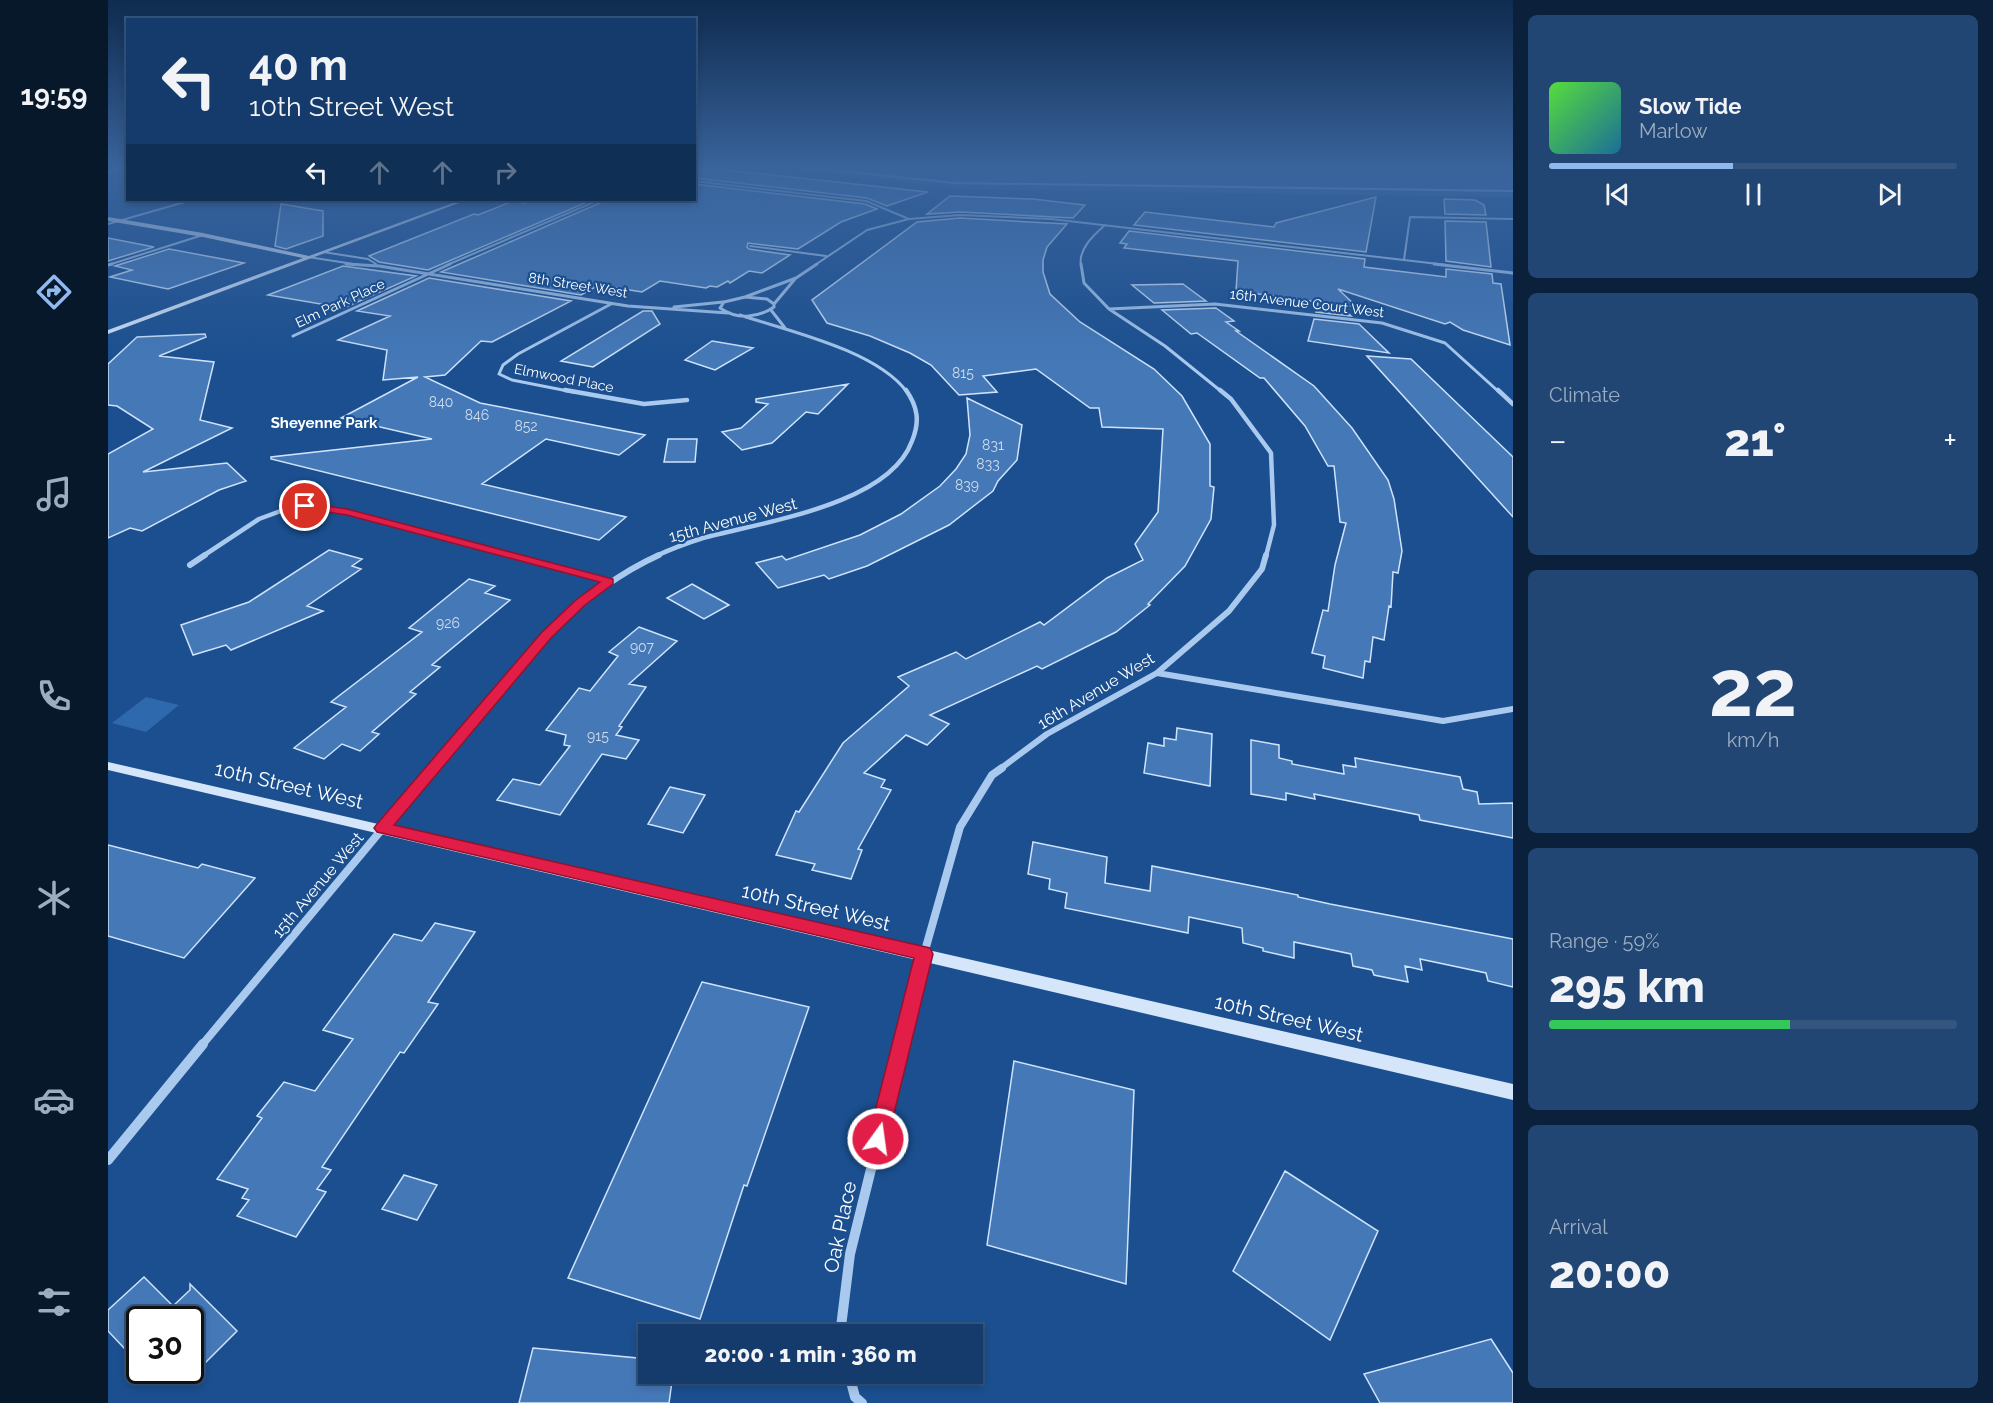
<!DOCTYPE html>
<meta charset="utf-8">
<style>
:root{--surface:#143b6b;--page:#214673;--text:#f1f3f6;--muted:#9dadc1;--line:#33557e;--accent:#90b9f0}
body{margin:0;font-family:Raleway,sans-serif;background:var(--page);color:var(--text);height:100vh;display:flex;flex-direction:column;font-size:22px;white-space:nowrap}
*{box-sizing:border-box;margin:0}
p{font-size:20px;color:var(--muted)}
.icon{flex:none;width:33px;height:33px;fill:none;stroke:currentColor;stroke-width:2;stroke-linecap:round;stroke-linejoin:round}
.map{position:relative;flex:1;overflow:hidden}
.panel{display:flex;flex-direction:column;gap:15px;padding:15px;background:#0b203b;width:480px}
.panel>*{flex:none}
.hud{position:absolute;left:18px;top:18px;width:570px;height:183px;border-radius:0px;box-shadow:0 3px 9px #0003,0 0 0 2px var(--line);background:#143b6b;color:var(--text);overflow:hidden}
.speed{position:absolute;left:18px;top:1306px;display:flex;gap:12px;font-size:30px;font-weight:700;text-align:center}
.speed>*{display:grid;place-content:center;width:78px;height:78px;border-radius:50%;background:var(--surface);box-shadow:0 3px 9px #0003,0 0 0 2px var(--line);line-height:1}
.speed .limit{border:3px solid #111;border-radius:9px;background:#fff;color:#111}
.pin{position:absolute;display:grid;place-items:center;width:51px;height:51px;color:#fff;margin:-26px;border:3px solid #fff;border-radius:50%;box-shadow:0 2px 6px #0007}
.me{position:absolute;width:66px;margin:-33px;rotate:14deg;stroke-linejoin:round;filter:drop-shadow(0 0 4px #0008)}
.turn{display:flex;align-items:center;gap:21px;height:126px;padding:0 24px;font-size:27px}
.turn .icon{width:78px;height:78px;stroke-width:2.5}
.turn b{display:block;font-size:42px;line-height:51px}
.lanes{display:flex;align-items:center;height:57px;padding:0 24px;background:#0003;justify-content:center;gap:30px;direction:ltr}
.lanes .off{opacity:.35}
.big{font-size:45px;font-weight:800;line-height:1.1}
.panel .card{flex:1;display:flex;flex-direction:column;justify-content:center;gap:9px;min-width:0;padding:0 21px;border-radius:9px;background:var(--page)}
.panel .dial{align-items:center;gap:0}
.dial b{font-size:78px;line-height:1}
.song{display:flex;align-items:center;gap:18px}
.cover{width:72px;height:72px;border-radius:9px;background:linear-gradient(135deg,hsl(110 70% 55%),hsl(200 70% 35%))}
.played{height:6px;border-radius:3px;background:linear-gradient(90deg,var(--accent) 45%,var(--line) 45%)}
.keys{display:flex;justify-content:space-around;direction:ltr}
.heat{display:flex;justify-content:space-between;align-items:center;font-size:33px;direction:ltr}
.charge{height:9px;border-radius:4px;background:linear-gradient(90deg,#34c759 59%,var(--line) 0)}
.trip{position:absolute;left:530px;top:1324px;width:345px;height:60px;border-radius:0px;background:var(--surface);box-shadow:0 3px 9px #0003,0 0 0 2px var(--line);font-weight:800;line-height:60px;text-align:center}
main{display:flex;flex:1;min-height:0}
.tab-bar{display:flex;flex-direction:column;width:108px;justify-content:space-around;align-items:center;background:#08182b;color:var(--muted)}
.tab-bar .icon{width:42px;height:42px}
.tab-bar .selected{color:var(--accent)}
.tab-bar b{font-size:27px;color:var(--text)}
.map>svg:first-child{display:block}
.green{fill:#2e69ad}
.building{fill:#4478b7;stroke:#cfe3fa;stroke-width:1.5}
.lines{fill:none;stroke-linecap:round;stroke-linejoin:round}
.lane{stroke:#a9c9ee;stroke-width:2}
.street-far5{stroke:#a9c9ee;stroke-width:2}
.street-far4{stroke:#a9c9ee;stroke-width:3}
.street-far3{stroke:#a9c9ee;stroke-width:4.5}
.street-far2{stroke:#a9c9ee;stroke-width:6}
.street-far1{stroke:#a9c9ee;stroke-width:8}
.street{stroke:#a9c9ee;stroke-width:10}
.secondary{fill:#d6e6fa;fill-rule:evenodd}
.route{fill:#e11d48;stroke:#92132f;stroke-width:1.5}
.labels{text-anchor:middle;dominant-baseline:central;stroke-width:4.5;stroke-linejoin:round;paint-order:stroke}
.far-street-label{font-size:14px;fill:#fff;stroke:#1b4f8f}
.number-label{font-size:14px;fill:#d0dded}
.far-neighbourhood-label{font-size:15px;font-weight:bold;fill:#fff;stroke:#1b4f8f}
.street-label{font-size:16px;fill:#fff;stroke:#1b4f8f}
.near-street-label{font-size:20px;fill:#fff;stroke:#1b4f8f}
</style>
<main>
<nav class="tab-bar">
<b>19:59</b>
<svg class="icon selected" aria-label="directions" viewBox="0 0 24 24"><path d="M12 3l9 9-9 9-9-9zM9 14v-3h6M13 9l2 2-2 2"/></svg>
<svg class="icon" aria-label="music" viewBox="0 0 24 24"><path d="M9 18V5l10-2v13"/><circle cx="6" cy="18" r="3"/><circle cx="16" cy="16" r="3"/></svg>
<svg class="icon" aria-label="phone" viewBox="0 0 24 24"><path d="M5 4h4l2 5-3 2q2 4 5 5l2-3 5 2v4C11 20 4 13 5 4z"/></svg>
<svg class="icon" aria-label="climate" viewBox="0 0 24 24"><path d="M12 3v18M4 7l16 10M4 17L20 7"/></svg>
<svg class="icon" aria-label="car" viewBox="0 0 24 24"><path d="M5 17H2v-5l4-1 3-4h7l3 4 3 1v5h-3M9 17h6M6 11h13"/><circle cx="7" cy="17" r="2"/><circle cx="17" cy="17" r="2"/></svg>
<svg class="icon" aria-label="filters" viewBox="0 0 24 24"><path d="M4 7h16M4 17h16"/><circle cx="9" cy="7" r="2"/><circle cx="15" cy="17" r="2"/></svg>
</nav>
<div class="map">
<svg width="1405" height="1403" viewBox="0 0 1405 1403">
<rect width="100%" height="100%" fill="#1b4f8f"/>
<!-- green -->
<path class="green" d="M 663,167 L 1405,167 L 1405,197 L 855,189 Z
M 38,697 L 71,705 L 38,732 L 4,723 Z"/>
<!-- building -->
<path class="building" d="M 598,168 L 728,182 L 820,192 L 779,206 L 759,198 L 586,178 L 586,173 Z
M 586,184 L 757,204 L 769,209 L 733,222 L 690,249 L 640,243 L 639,247 L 641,249 L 682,255 L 654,273 L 641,271 L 622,283 L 620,281 L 609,287 L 602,286 L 598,288 L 552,281 L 534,292 L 491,285 L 473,295 L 333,272 L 492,203 L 494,200 L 586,200 Z
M 842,196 L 925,199 L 977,205 L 965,218 L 852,212 L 819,214 Z
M 1268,197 L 1258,252 L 1026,225 L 1037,212 L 1166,227 L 1168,223 Z
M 1336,199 L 1367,200 L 1376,205 L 1378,215 L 1337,214 Z
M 424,200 L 484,200 L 320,270 L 271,262 L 261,256 L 366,214 L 370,215 L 405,201 L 416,203 Z
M 173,204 L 215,211 L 215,236 L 178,249 L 167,246 Z
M 852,218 L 959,224 L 939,247 L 935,260 L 935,272 L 942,294 L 972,322 L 1046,369 L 1074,396 L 1102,444 L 1102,486 L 1106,487 L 1103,519 L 1077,566 L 1040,604 L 1042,605 L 1008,632 L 934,669 L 929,666 L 822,715 L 841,724 L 819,745 L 798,735 L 756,773 L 777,780 L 773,787 L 783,790 L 750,849 L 754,850 L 743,879 L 704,870 L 707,864 L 668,855 L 688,811 L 691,812 L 735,743 L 801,686 L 790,677 L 848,652 L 858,659 L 932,622 L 936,625 L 999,578 L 1035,560 L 1027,544 L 1050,512 L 1055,429 L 994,427 L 991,408 L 982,408 L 928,369 L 875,376 L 889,392 L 851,395 L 823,365 L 802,353 L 762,336 L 719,323 L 704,300 L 809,222 Z
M 1337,221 L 1378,222 L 1383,267 L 1338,261 Z
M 1021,231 L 1257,259 L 1256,267 L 1338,277 L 1338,269 L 1384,274 L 1385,283 L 1393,284 L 1402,345 L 1355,330 L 1342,322 L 1337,324 L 1230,289 L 1249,307 L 1232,305 L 1243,316 L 1208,312 L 1210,302 L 1128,291 L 1130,261 L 1016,248 L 1019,244 L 1012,243 Z
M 0,238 L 46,247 L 0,261 Z
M 61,249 L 136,263 L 60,289 L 2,277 L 24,270 L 7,266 Z
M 235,266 L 308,276 L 236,308 L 160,295 Z
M 321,278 L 463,301 L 384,342 L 373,341 L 337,375 L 317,377 L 372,403 L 537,435 L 511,455 L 438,439 L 374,484 L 518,517 L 491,540 L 163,459 L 163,457 L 324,439 L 233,418 L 310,377 L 275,380 L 279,350 L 230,340 L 282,316 L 249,311 Z
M 1075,284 L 1098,301 L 1046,303 L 1024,285 Z
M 1108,308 L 1126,321 L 1118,322 L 1131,331 L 1128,331 L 1206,386 L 1244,428 L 1280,480 L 1286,499 L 1294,551 L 1290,573 L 1285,572 L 1283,607 L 1281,606 L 1276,640 L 1265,637 L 1262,662 L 1257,661 L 1255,678 L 1215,668 L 1217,656 L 1204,653 L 1215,610 L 1220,611 L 1227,565 L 1238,523 L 1232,522 L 1226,466 L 1220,466 L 1197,426 L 1156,378 L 1152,378 L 1089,333 L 1083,334 L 1054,310 Z
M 535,311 L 544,311 L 552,324 L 485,367 L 453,361 Z
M 1206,319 L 1251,324 L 1281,353 L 1200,341 Z
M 97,334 L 98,337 L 51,356 L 106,362 L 92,420 L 124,428 L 35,472 L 119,463 L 138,481 L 111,490 L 34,531 L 22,528 L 0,538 L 0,454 L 45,429 L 9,406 L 0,405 L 0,364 L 29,337 Z
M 604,341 L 645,348 L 607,370 L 577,360 Z
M 1259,356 L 1303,359 L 1405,457 L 1405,517 Z
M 740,384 L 710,414 L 698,412 L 664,443 L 634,450 L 614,432 L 633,428 L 660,404 L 648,402 L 648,399 Z
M 859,398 L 914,425 L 909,460 L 890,481 L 885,491 L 841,525 L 759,566 L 721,579 L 716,575 L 670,588 L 648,563 L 674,556 L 678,560 L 752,535 L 793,514 L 832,486 L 848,469 L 858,454 L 862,435 Z
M 560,439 L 589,439 L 587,462 L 556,462 Z
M 221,550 L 254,559 L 244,566 L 253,569 L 199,606 L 215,611 L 123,650 L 118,645 L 85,655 L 73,625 L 141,602 Z
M 361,579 L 387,586 L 377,593 L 402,600 L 324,665 L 332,667 L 302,692 L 308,694 L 264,732 L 271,734 L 252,751 L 234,744 L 216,759 L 186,748 L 238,707 L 223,702 L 314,632 L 301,628 Z
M 584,584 L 621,605 L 596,619 L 559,598 Z
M 531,627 L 569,641 L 521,684 L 538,687 L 511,726 L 514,727 L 508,735 L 531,740 L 518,759 L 494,754 L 452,815 L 389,800 L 405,779 L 432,785 L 462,746 L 456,745 L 458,735 L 438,730 L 471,688 L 482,691 L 510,656 L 501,652 Z
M 1069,728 L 1104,734 L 1102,786 L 1036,773 L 1040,743 L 1056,746 L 1056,738 L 1068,740 Z
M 1143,740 L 1171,745 L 1171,758 L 1184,761 L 1184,764 L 1236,774 L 1235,765 L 1248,767 L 1247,758 L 1352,777 L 1355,789 L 1369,792 L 1371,804 L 1405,803 L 1405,838 L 1312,820 L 1311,815 L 1206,794 L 1207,799 L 1178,793 L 1178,800 L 1143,794 Z
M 562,787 L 597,795 L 575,833 L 540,824 Z
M 925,842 L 999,857 L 997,883 L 1042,891 L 1044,866 L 1190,895 L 1190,897 L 1222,904 L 1405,939 L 1405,987 L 1380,981 L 1378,973 L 1312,959 L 1314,970 L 1297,966 L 1300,982 L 1266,975 L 1264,970 L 1245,966 L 1243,954 L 1186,942 L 1186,958 L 1155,951 L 1155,948 L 1135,943 L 1134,928 L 1081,917 L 1080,933 L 957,908 L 959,893 L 941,889 L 942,879 L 920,874 Z
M 0,845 L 90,868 L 94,864 L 147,878 L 76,958 L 0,936 Z
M 327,923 L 367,932 L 320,1002 L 330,1004 L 296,1053 L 292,1052 L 214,1167 L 223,1170 L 209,1189 L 218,1192 L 188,1237 L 129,1216 L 141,1200 L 134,1198 L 140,1189 L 109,1179 L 154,1118 L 149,1116 L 176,1082 L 207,1091 L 245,1039 L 215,1030 L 286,934 L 314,941 Z
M 594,982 L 701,1007 L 639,1186 L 636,1185 L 592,1319 L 460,1278 Z
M 906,1061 L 1026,1090 L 1018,1284 L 879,1245 Z
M 1177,1171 L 1270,1231 L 1222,1340 L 1125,1271 Z
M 296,1175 L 329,1185 L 309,1220 L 274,1209 Z
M 36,1277 L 65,1306 L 82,1290 L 82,1284 L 129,1331 L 82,1378 L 82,1320 L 32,1320 L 32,1365 L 0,1331 L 0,1310 Z
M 1383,1339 L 1405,1373 L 1405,1403 L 1272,1403 L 1256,1374 Z
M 425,1348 L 540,1359 L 540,1374 L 565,1374 L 561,1403 L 411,1403 Z"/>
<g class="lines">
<!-- lane -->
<path class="lane" d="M 692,167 L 848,183 L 1405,191"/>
<!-- street-far5 -->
<path class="street-far5" d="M 0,172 L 18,167
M 586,181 L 758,201 L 801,219
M 0,224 L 84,200
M 642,246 L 718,256
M 215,252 L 260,259 L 268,264
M 200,257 L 252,265
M 1296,260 L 1302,217 L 1405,219
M 0,265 L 95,235
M 339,265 L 491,200
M 707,265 L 759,230 L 801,219 L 852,215 L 943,219 L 1339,265
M 973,265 C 970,249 986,235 997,225"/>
<!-- street-far4 -->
<path class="street-far4" d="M 238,264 L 271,266 L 520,306 L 620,313
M 973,264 L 976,283 L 1001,309 L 1057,346 L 1114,392
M 1326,264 L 1405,273
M 0,265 L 4,264
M 637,297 L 688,278 L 709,264
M 637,297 L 659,299 L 666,304 L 666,307 C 650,318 629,320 612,308 L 616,302 Z
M 666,304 L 687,279
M 566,307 L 615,302
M 1001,309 L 1107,304 L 1274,323 L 1337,343 L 1391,392
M 663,310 L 677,328
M 632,315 C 680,331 768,350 799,392
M 185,336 L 342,264
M 465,392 L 404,380 L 391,374 L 395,365 L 410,354 L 503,304"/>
<!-- street-far3 -->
<path class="street-far3" d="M 457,390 L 536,404 L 579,400
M 1112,390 L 1123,399 L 1163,453 L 1166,525 L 1158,556
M 1390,390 L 1405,404
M 95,556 L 151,519 L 181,508 L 197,506 L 239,512 L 406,556
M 548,556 C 563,549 579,543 595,538 C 654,522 781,505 804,441 C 812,422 810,407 798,390"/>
<!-- street-far2 -->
<path class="street-far2" d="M 401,555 L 501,581
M 82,565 L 97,555
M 1049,673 L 1335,721 L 1405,709
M 324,769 C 391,689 454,599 551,555
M 892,769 L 939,734 L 1049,673 L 1121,611 L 1154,569 L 1158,555"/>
<!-- street-far1 -->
<path class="street-far1" d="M 94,1045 L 325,768
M 793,1045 L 816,954 L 852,827 L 884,775 L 894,768"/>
<!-- street -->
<path class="street" d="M 0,1160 L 95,1044
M 732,1335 L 742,1254 L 794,1044
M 741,1374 L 747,1397 L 754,1403"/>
<!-- secondary -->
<path class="secondary" d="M 353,200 L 359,200 L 0,334 L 0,330 L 195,258 L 95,237 L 0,221 L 0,217 L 95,233 L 201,256 Z
M 0,762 L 1405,1084 L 1405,1100 L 0,770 Z"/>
</g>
<!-- sky -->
<linearGradient id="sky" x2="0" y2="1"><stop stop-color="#0f2b4f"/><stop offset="0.46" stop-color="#39639b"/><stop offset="1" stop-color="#39639b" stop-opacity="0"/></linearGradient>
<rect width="1405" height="363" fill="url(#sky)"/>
<!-- route -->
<path class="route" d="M 197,503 L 239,509 L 505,579 L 505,584 L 477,605 L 443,638 L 286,825 L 822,948 L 825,954 L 778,1146 L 770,1149 L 763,1146 L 760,1139 L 806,958 L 269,832 L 266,828 L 269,824 L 434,632 L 468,600 L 492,582 L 239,515 L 193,508 L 193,504 Z"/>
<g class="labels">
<!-- far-street labels -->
<g class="far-street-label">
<text transform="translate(470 285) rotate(9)">8th Street West</text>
<text transform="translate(232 303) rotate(-25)">Elm Park Place</text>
<text transform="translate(1199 303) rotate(7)">16th Avenue Court West</text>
<text transform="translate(456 378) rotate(11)">Elmwood Place</text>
</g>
<!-- number labels -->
<g class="number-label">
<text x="855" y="373">815</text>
<text x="333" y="402">840</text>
<text x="369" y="415">846</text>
<text x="418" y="426">852</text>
<text x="885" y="445">831</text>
<text x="880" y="464">833</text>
<text x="859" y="485">839</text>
<text x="340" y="623">926</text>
<text x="534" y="647">907</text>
<text x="490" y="736">915</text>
</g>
<!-- far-neighbourhood labels -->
<g class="far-neighbourhood-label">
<text x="216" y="423">Sheyenne Park</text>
</g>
<!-- street labels -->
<g class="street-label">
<text transform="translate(625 520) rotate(-15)">15th Avenue West</text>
<text transform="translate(988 691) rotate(-31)">16th Avenue West</text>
<text transform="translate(210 885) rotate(-50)">15th Avenue West</text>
</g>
<!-- near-street labels -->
<g class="near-street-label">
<text transform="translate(181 785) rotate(13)">10th Street West</text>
<text transform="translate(708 907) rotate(13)">10th Street West</text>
<text transform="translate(1181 1018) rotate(13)">10th Street West</text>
<text transform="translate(732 1227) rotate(-78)">Oak Place</text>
</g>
</g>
</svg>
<div class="speed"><div class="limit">30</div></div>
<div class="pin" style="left:197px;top:506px;background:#d93025"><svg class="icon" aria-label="arrive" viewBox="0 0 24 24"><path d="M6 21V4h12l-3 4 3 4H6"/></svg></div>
<svg class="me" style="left:770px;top:1139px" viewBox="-20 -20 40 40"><circle r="17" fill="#e11d48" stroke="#fff" stroke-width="3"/><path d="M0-11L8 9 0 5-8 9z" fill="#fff"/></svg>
<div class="trip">20:00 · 1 min · 360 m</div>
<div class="hud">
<div class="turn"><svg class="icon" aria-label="left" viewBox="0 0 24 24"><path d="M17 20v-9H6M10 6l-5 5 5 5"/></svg><div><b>40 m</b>10th Street West</div></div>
<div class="lanes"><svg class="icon" aria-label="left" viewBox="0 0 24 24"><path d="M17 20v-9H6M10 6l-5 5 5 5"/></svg><svg class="icon off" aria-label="ahead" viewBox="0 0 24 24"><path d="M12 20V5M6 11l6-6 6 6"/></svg><svg class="icon off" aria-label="ahead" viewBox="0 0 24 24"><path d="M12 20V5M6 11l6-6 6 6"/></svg><svg class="icon off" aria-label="right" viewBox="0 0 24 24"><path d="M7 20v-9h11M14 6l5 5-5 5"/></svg></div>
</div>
</div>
<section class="panel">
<div class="card">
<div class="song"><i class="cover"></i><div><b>Slow Tide</b><p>Marlow</p></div></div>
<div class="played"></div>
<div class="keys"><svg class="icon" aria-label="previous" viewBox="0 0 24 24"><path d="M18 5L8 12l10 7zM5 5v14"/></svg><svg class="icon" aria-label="pause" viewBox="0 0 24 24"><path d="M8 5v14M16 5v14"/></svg><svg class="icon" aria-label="next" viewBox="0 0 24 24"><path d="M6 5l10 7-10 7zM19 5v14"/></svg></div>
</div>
<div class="card"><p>Climate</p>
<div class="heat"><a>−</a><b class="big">21°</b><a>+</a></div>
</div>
<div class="card dial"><b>22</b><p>km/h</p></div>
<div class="card"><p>Range · 59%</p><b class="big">295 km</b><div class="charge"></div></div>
<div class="card"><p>Arrival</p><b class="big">20:00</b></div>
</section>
</main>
